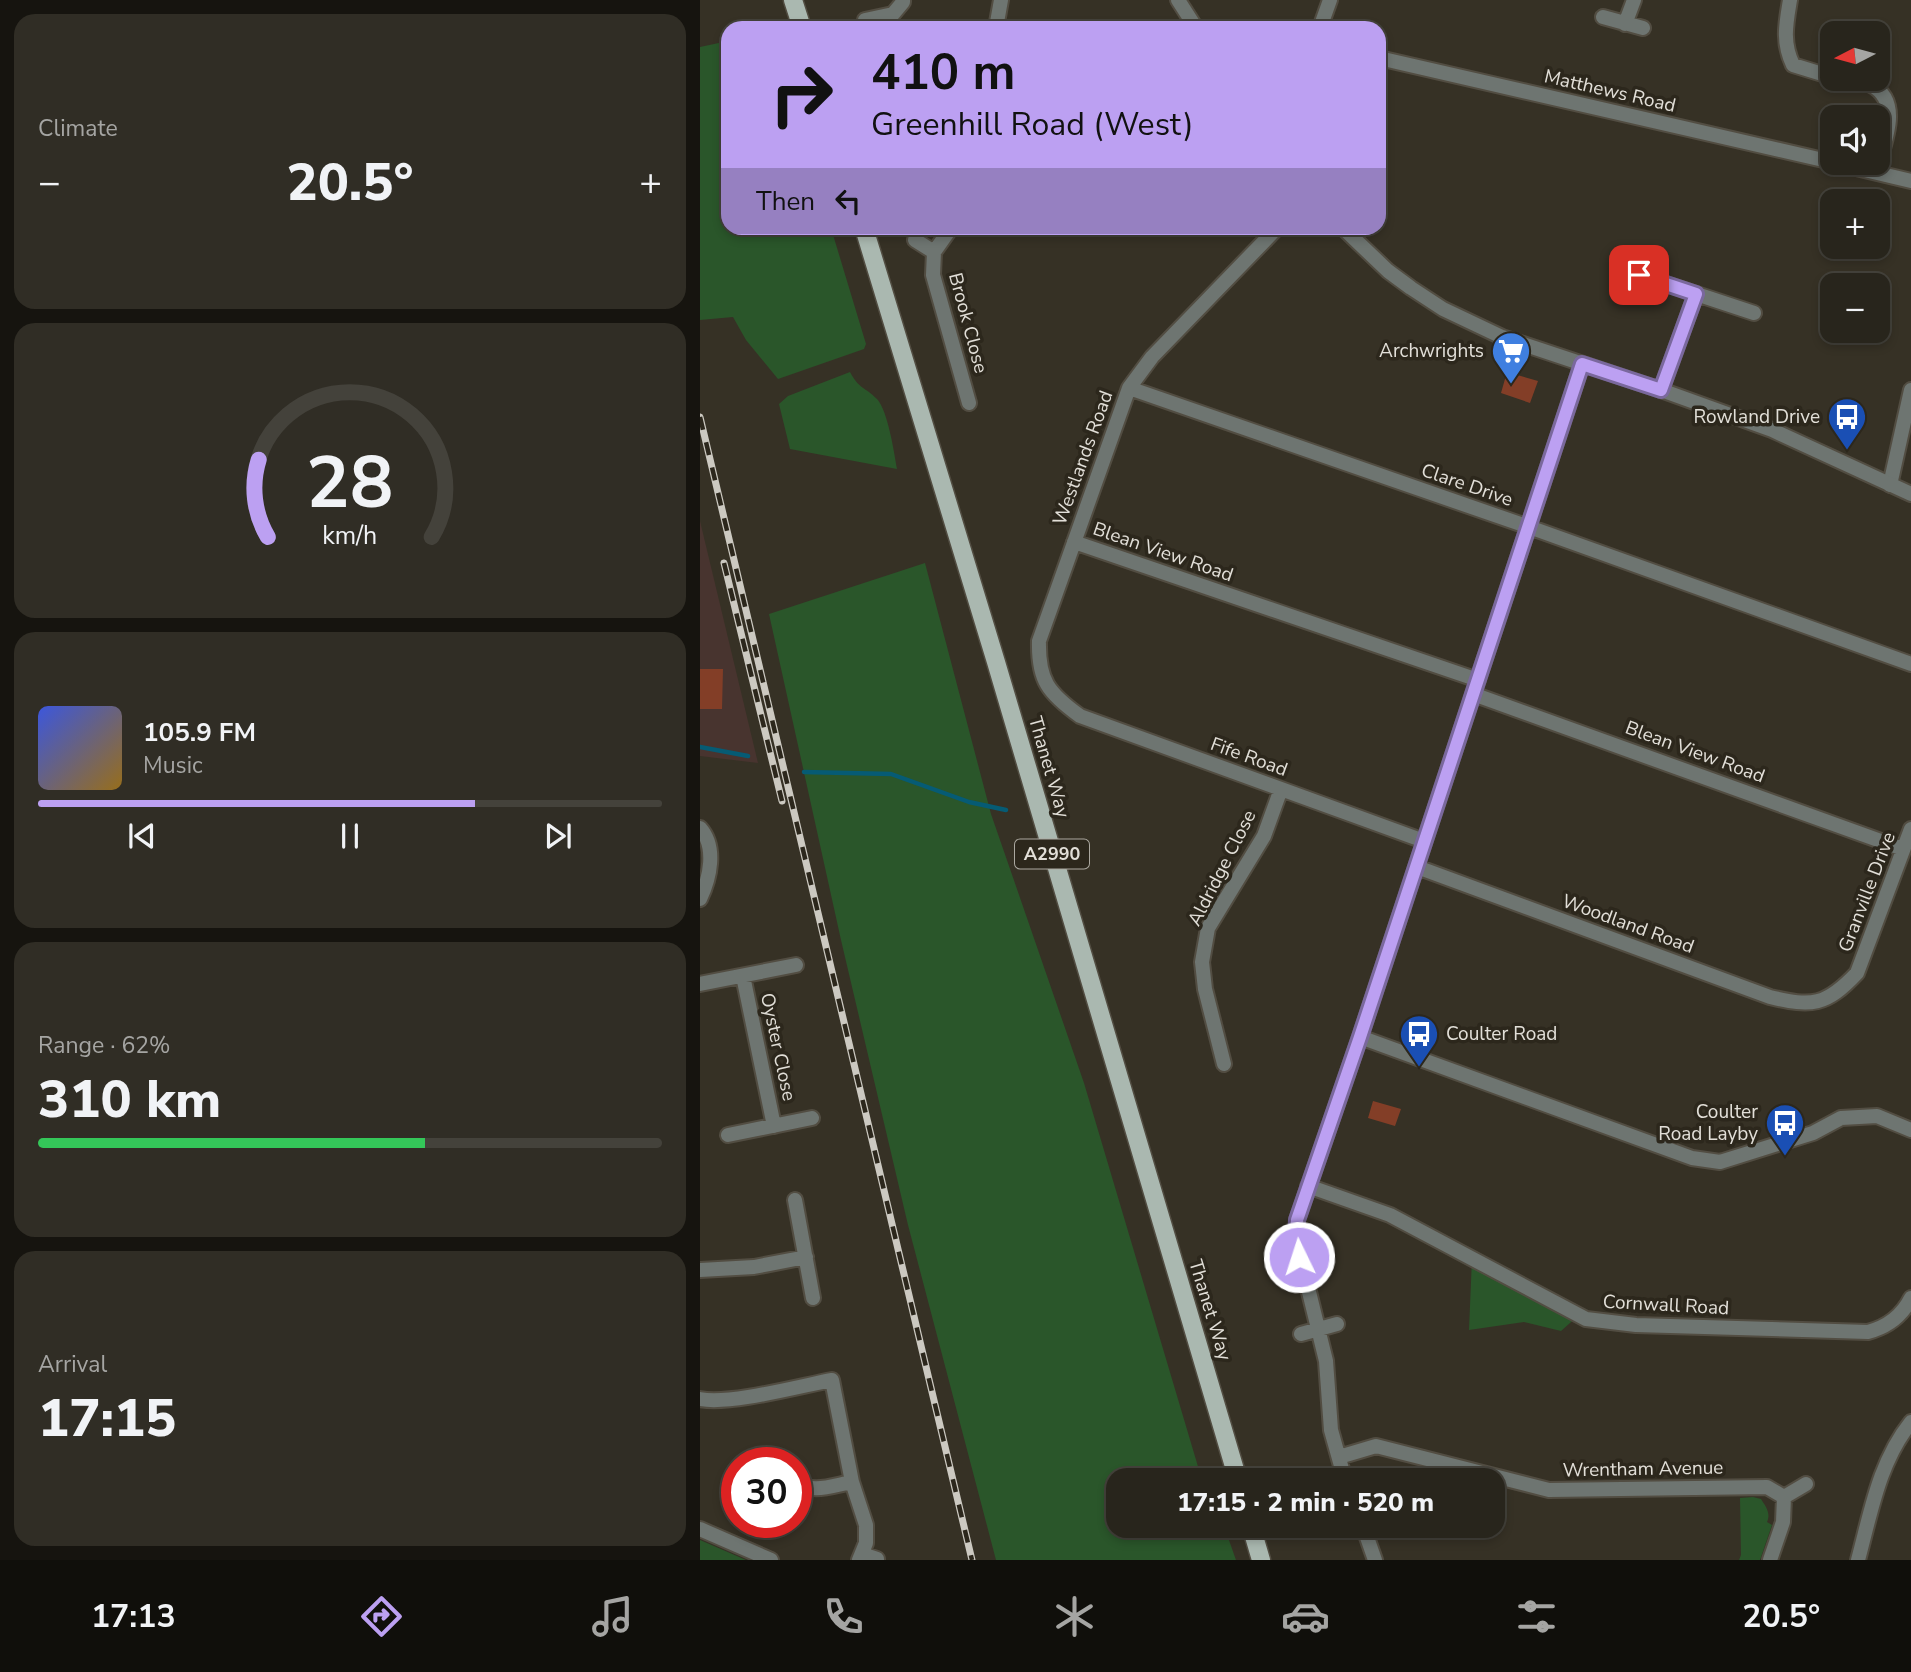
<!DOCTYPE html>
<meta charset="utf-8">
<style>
:root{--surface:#28251c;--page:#302d25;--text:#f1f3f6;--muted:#a5a5a3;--line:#44423b;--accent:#bca0f2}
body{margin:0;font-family:"Nunito Sans",sans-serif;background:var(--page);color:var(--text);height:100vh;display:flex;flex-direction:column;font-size:26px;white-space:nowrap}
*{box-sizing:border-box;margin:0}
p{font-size:23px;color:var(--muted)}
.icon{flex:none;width:38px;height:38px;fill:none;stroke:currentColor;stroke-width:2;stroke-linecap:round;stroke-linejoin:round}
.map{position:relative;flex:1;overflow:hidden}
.panel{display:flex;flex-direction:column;gap:14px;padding:14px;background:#16140f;width:700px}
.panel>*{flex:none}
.top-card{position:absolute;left:21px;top:21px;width:665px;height:214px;border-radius:21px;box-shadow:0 4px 10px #0003,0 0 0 2px var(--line);background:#bca0f2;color:#111;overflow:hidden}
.needle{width:46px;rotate:264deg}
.tools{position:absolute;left:1120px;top:21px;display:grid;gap:14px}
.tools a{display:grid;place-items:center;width:70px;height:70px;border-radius:14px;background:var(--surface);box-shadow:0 4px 10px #0003,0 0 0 2px var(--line);font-size:35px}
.speed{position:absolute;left:21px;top:1447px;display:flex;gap:14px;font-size:35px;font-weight:700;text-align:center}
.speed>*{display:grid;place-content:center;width:91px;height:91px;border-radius:50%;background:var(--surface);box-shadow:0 4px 10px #0003,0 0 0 2px var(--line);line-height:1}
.speed .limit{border:10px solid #d22;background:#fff;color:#111}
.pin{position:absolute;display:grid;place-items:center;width:60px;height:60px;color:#fff;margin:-30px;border-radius:14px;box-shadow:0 4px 10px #0006}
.me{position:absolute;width:77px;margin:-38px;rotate:356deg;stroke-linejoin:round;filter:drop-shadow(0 0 5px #0008)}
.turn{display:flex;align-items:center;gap:24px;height:147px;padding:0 35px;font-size:32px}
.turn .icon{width:91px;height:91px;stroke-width:2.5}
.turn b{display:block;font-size:49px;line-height:60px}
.then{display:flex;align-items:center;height:66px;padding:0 35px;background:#0003;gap:14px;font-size:26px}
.big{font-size:52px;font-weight:800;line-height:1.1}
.panel .tile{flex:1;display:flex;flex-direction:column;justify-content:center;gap:10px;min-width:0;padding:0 24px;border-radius:21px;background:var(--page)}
.panel .dial{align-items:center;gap:0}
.dial svg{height:182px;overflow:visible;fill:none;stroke:var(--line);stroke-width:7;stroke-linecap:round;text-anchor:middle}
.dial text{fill:var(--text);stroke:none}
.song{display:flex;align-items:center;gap:21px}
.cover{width:84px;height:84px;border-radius:10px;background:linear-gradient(135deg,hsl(230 70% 55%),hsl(40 70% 35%))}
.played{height:7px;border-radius:4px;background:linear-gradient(90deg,var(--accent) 70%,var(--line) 70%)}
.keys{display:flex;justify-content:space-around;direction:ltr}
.heat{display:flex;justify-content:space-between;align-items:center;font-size:38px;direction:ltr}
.charge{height:10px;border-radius:5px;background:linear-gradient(90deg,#34c759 62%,var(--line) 0)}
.trip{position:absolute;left:406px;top:1468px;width:399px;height:70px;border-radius:21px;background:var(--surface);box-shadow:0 4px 10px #0003,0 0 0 2px var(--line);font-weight:800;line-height:70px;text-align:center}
.tab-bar{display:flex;height:112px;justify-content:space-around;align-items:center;background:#100f0b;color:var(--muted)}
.tab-bar .icon{width:49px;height:49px}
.tab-bar .active{color:var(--accent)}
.tab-bar b{font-size:32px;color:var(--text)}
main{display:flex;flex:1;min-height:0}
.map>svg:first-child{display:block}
.industrial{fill:#48342f}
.green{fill:#2a562a}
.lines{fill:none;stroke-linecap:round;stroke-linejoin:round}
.stream{stroke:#065b74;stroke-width:4.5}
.building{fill:#833e27}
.minor-casing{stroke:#524d42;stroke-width:18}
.tertiary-casing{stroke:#524d42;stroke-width:18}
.primary-casing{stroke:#524d42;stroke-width:21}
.minor{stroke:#6e7571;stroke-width:14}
.tertiary{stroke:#6e7571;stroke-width:14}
.primary{stroke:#aab8b0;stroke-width:18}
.rail-casing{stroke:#ccc9c1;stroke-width:7}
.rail{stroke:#2c271c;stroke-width:4.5;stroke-dasharray:13;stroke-linecap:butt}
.route-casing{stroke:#7a689d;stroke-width:18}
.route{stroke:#bca0f2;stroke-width:12}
.labels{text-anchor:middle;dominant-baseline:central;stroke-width:7;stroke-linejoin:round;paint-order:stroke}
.shield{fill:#2c271c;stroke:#aba8a0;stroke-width:2}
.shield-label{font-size:18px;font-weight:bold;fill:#e2dfd8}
.street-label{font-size:19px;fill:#e2dfd8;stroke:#2c271c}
.poi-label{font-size:19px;fill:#e2dfd8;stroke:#2c271c;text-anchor:end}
</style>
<main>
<section class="panel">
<div class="tile"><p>Climate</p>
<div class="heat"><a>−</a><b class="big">20.5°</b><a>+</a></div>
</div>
<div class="tile dial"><svg viewBox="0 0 100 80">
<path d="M14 69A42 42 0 1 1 86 69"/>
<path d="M14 69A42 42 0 0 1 10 35" stroke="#bca0f2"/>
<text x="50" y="56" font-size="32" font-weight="700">28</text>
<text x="50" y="72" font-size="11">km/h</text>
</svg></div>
<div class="tile">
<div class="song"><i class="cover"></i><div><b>105.9 FM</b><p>Music</p></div></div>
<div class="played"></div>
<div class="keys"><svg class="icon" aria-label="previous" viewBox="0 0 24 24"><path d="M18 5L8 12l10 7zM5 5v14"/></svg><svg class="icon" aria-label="pause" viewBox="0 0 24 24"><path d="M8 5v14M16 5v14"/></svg><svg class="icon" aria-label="next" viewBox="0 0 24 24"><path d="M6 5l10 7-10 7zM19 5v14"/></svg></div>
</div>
<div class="tile"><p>Range · 62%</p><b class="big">310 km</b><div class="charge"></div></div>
<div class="tile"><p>Arrival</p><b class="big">17:15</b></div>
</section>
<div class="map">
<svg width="1211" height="1560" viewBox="0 0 1211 1560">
<rect width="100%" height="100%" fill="#363125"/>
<!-- industrial -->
<path class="industrial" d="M 0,521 L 58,763 L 0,756 Z"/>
<!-- green -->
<path class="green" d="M 28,41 L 28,228 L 131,228 L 166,344 L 164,349 L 78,379 L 46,340 L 33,317 L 0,320 L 0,47 Z
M 150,372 C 159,389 165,387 177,399 C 188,411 194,452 197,469 L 90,449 L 79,404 L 88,396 Z
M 225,563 L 291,814 L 384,1083 L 502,1480 L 418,1480 L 418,1526 L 524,1526 L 536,1560 L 296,1560 L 208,1225 L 141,940 L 69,614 Z
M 772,1258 L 879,1315 L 861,1331 L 824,1322 L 769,1330 Z
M 1053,1497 L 1061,1499 C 1066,1507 1071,1513 1067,1522 L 1072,1525 L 1060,1560 L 1039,1560 L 1041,1555 L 1040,1498 Z
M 0,1540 L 46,1560 L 0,1560 Z"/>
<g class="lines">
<!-- stream -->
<path class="stream" d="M 0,747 L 48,756
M 104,772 L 191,774 L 269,802 L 306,810"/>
</g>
<!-- building -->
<path class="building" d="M 807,372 L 838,381 L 830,403 L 801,393 Z
M 0,669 L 23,669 L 22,709 L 0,709 Z
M 673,1101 L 701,1109 L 695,1126 L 668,1118 Z"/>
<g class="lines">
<!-- minor casing -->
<g class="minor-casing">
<path id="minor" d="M 1090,0 C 1086,24 1082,42 1093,65 L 1132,77
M 903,17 L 943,28
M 165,20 L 193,14 L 203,2 L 203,0
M 925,24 L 934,0
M 296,28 L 301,0
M 620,28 L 630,0
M 679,58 L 1132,162
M 1143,79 C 1151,80 1163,81 1171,85 C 1204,102 1183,145 1176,172
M 1135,163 L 1211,181
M 251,228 L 234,252 L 233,275 L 269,403
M 577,228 L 452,357 L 429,388 L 339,641 C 338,680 348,693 380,716 L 724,841
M 215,240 L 234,252
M 939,275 L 1054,313
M 936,284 L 943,264
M 429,388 L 829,527 L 1211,664
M 961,390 L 996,294
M 1190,485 L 1211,390
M 374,542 L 778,680
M 773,694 L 1203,849
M 0,828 C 17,847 10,878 0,899
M 717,867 L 1070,997 C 1112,1007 1126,1006 1157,973 L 1211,829
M 43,976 L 74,1126
M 0,984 L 96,965
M 660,1037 L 992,1158 L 1020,1162 L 1113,1133 L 1141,1118 L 1177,1116 L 1211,1130
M 524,1064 L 505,989 L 502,962 L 508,928 L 564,836 L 581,789
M 28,1135 L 112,1118
M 608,1186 L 690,1215 L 886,1319 L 936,1325 L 1168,1332 C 1187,1327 1202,1316 1211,1298
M 95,1200 L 113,1298
M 0,1270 L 54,1267 L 106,1257
M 601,1334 L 637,1324
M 0,1399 C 30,1405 100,1386 132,1380 L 152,1482 L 166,1525 L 166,1543 L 159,1560
M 639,1457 L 676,1446 L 849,1490 L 1067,1487 L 1084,1497 L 1106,1484
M 645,1480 L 631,1430 L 626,1361 L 596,1239 L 597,1220 L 660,1037 L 882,364
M 96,1481 C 110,1495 134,1485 152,1482
M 663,1526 L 675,1560
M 0,1529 L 71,1560
M 162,1554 L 177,1559
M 1070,1560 L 1083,1522 L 1084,1497
M 1158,1560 C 1171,1512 1179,1462 1211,1422"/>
</g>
<!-- tertiary casing -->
<g class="tertiary-casing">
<path id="tertiary" d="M 478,0 L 496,28
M 643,228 L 688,271 L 711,288 L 743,309 L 802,337 L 961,390 L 1072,430 L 1211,494"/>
</g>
<!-- primary casing -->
<g class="primary-casing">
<path id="primary" d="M 93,0 L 102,28
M 164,228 L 296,662 L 538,1480
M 551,1526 L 561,1560"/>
</g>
<!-- minor -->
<use href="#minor" class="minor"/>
<!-- tertiary -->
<use href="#tertiary" class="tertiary"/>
<!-- primary -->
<use href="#primary" class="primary"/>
<!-- rail casing -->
<g class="rail-casing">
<path id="rail" d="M 0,417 L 272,1560
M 24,563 L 82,801"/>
</g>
<!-- rail -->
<use href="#rail" class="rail"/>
</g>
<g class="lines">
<!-- route casing -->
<g class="route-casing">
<path id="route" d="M 599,1257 L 596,1239 L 597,1220 L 660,1037 L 882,364 L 961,390 L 996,294 L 939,275"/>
</g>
<!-- route -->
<use href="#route" class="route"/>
</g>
<!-- icons -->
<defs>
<g id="supermarket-pin" transform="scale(2.0125)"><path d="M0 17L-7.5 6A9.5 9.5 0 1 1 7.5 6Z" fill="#3f7fe0" stroke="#2c271c"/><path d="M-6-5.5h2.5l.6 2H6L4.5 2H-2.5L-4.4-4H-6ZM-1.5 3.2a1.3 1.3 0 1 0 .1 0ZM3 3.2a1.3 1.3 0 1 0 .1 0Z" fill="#fff"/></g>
<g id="bus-pin" transform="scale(2.0125)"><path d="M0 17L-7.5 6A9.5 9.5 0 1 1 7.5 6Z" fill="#1a4fb4" stroke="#2c271c"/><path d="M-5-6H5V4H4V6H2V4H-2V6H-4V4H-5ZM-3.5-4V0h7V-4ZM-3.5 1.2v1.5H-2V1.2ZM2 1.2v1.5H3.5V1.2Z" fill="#fff"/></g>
</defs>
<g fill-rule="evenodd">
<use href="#supermarket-pin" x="811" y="351"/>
<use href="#bus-pin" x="1147" y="417"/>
<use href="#bus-pin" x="719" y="1034"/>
<use href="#bus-pin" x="1085" y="1123"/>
</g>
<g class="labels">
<!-- shield labels -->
<rect class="shield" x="315" y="839.5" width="74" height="29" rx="5"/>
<g class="shield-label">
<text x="352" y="854">A2990</text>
</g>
<!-- street labels -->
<g class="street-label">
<text transform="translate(910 91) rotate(13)">Matthews Road</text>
<text transform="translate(268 323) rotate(75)">Brook Close</text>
<text transform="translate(383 458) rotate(-70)">Westlands Road</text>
<text transform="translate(767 485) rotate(19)">Clare Drive</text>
<text transform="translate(463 552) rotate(19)">Blean View Road</text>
<text transform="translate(995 752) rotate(20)">Blean View Road</text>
<text transform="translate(549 757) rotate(20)">Fife Road</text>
<text transform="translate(349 767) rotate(74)">Thanet Way</text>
<text transform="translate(522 868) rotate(-63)">Aldridge Close</text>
<text transform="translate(1167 892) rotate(-69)">Granville Drive</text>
<text transform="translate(928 924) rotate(20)">Woodland Road</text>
<text transform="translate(78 1047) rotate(78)">Oyster Close</text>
<text transform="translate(966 1305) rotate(3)">Cornwall Road</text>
<text transform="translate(510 1310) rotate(73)">Thanet Way</text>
<text transform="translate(943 1469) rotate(-1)">Wrentham Avenue</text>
</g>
<!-- poi labels -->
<g class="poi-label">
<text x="784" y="351">Archwrights</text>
<text x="1120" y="417">Rowland Drive</text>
<text x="746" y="1034" text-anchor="start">Coulter Road</text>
<text x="1058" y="1112">Coulter<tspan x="1058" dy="22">Road Layby</tspan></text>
</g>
</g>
</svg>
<div class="tools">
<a><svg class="needle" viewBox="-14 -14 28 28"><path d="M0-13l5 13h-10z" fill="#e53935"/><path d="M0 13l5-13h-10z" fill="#a5a5a3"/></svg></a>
<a><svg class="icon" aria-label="sound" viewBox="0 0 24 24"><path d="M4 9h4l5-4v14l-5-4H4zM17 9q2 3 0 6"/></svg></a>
<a>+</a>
<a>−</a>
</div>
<div class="speed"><div class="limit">30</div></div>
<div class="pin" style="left:939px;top:275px;background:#d93025"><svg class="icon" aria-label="arrive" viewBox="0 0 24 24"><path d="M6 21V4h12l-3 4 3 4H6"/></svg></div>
<svg class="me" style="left:599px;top:1257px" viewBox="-20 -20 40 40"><circle r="17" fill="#bca0f2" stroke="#fff" stroke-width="3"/><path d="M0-11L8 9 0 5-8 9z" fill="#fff"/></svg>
<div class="trip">17:15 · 2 min · 520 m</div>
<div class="top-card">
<div class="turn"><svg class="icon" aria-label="right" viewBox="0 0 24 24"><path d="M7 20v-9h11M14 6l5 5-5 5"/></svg><div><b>410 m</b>Greenhill Road (West)</div></div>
<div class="then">Then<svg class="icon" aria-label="left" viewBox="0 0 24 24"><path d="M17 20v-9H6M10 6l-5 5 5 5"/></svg></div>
</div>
</div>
</main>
<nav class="tab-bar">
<b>17:13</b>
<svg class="icon active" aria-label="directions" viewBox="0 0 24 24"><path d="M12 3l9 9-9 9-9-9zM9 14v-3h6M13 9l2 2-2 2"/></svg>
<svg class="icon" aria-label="music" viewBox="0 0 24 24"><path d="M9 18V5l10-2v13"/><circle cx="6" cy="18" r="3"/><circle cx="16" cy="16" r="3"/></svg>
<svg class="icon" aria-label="phone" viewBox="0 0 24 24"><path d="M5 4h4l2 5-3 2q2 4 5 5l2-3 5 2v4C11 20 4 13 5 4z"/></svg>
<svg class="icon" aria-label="climate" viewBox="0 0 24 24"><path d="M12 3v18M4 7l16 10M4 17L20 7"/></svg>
<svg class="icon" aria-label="car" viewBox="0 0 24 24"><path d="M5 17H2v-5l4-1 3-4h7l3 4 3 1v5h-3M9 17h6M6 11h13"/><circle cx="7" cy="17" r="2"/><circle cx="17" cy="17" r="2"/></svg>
<svg class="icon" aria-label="filters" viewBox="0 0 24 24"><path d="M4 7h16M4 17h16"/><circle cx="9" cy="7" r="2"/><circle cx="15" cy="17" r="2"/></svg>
<b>20.5°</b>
</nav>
